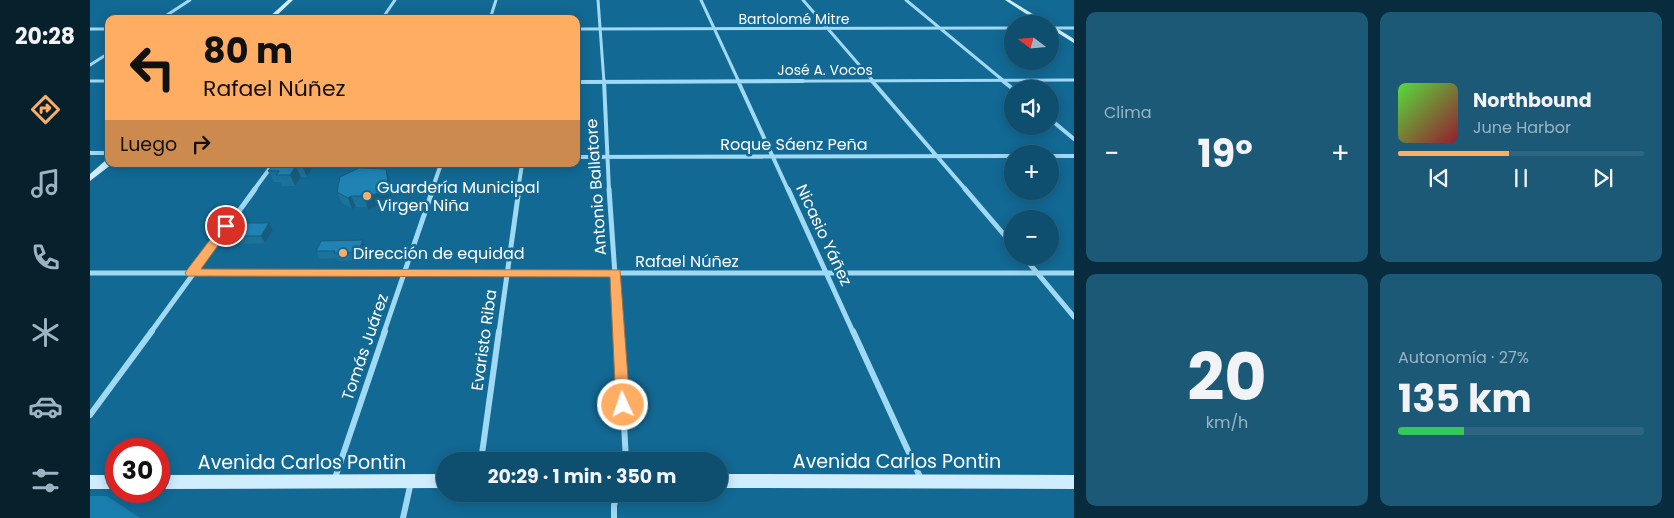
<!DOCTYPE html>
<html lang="es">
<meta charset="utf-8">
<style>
:root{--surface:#0e4f6f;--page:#1c5977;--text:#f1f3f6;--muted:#9bb5c3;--line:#2e6682;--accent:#ffad62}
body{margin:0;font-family:Poppins,sans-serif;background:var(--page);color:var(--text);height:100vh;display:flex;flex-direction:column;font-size:19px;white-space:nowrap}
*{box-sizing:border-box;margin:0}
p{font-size:16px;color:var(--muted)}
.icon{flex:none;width:28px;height:28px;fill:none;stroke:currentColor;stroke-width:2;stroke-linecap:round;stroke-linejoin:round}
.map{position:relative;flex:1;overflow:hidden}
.sheet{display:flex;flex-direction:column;gap:12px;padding:12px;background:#082b3d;width:600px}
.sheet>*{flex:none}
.guide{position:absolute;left:15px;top:15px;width:475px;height:152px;border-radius:10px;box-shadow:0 2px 12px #0003,0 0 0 1px var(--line);background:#ffad62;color:#111;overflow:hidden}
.needle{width:32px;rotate:286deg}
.controls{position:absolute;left:914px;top:15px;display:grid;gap:10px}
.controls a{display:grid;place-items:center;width:55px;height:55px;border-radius:50%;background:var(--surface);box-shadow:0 2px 12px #0003,0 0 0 1px var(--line);font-size:25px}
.speed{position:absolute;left:15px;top:438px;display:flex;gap:10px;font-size:25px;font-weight:700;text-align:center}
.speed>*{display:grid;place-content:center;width:65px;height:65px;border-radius:50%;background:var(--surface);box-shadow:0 2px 12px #0003,0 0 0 1px var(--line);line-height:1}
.speed .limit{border:8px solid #d22;background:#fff;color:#111}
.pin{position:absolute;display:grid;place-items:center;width:42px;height:42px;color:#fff;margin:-21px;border:2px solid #fff;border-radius:50%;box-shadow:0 1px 5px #0007}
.me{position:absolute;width:55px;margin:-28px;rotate:357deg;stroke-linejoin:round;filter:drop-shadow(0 0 4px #0008)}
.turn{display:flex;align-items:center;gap:18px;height:105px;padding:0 15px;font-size:22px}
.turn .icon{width:65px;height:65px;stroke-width:2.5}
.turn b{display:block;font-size:35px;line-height:42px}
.then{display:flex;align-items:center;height:48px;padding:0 15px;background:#0003;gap:10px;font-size:19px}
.big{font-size:38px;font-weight:700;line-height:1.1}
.sheet .widget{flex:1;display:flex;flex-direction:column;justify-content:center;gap:8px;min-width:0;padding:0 18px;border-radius:10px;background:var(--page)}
.sheet .dial{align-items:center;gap:0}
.dial b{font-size:65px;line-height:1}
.song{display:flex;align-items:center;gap:15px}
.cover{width:60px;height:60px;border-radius:8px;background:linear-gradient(135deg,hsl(110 70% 55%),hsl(350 70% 35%))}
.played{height:5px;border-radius:2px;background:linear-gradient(90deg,var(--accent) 45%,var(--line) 45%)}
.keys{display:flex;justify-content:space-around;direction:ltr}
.heat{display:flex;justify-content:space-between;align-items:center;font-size:28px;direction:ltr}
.charge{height:8px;border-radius:4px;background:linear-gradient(90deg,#34c759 27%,var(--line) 0)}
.sheet .tiles{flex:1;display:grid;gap:12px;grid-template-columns:repeat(2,1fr)}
.trip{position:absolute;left:346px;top:452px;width:292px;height:50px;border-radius:25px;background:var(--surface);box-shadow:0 2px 12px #0003,0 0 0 1px var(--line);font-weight:700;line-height:50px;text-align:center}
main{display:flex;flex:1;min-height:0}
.menu{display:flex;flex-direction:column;width:90px;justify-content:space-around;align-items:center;background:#06202c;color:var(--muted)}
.menu .icon{width:35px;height:35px}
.menu .on{color:var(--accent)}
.menu b{font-size:22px;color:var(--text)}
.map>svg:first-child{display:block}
.green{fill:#197faf}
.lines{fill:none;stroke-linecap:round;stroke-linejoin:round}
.street-far3{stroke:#a0d9f3;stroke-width:3}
.street-far2{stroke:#a0d9f3;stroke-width:4}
.street-far1{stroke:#a0d9f3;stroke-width:5}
.street{stroke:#a0d9f3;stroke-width:6}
.secondary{fill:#cfedfd;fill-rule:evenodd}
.wall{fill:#1b729b}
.shaded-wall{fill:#165c7e}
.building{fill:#1f84b4;stroke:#165c7e}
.route{fill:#ffad62;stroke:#a67040}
.poi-dot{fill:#ffad62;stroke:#126994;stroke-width:2}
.labels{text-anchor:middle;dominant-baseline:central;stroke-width:5;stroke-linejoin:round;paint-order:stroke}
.far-street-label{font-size:14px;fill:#fff;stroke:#126994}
.street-label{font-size:16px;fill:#fff;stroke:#126994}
.poi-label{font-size:16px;fill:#fff;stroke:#126994;text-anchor:start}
.near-street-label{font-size:19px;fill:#fff;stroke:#126994}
</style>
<main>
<nav class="menu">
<b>20:28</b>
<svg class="icon on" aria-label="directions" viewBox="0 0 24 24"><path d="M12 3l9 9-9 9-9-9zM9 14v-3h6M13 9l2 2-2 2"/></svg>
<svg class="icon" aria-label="music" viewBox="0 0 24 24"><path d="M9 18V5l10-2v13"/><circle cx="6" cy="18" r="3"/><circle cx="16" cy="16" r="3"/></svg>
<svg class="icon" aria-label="phone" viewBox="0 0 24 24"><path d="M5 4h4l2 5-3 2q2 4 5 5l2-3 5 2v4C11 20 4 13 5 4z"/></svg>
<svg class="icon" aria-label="climate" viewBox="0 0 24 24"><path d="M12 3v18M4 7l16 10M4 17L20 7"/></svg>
<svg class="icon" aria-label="car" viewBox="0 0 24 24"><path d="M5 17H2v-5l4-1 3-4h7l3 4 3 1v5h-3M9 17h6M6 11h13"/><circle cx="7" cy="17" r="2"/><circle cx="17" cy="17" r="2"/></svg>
<svg class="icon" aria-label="filters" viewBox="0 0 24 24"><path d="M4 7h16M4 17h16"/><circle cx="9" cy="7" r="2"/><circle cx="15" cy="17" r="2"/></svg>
</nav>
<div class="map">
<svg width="984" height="518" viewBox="0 0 984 518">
<rect width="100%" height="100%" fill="#126994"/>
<!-- green -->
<path class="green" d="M 0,496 L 17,496 L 50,518 L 0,518 Z"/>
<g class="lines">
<!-- street-far3 -->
<path class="street-far3" d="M 508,0 L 514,82
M 611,0 L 649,82
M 713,0 L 784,82
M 816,0 L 915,82
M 71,19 L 100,0
M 292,19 L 305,0
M 400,19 L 406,0
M 960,28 L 984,28
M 0,29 L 19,29
M 486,29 L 922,28
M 0,65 L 19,53
M 0,81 L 19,81
M 486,82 L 984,80"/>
<!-- street-far2 -->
<path class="street-far2" d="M 514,81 L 519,190
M 648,81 L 698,190
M 782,81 L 876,190
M 913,81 L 923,89
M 486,82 L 713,81
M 960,119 L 984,139
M 0,153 L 19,153
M 960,156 L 984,156
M 486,157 L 922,156
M 164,190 L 183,164
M 342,190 L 351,164
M 428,190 L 432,164"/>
<!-- street-far1 -->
<path class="street-far1" d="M 519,189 L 529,332
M 698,189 L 763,332
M 875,189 L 922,244
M 933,256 L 984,317
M 0,273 L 984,273
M 61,332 L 165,189
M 294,332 L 343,189
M 409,332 L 429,189"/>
<!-- street -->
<path class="street" d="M 529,331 L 536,461
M 763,331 L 831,479
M 0,415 L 62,331
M 391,461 L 409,331
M 244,481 L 295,331
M 313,518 L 321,482
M 524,518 L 524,505 L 528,494"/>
<!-- secondary -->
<path class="secondary" d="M 198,0 L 203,0 L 183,19 L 177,19 Z
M 915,0 L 920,0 L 959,24 L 952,24 Z
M 960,24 L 984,39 L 984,43 L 960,28 Z
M 16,160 L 19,160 L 19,164 L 22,164 L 0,181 L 0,174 Z
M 355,474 L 355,488 L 69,489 L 69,475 Z
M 630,474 L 984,475 L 984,489 L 630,488 Z
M 0,475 L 26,475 L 26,489 L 0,489 Z"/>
</g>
<!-- wall -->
<path class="wall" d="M 184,164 L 224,165 L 217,177 L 211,177 L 205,186 L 192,186 L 190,182 L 184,182 L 178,171 Z
M 300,180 L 302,200 L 278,209 L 276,207 L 266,207 L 262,209 L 252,203 L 247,192 Z
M 179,223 L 183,230 L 175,243 L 151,244 L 147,236 Z
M 276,247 L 271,260 L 248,261 L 246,258 L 230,259 L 226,251 Z"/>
<!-- shaded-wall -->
<path class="shaded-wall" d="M 214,164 L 224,164 L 224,165 L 217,177 L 212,166 Z
M 206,166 L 211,177 L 205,186 L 200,175 Z
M 296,169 L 300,180 L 302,200 L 278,209 L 274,198 Z
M 261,196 L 266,207 L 262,209 L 258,198 Z
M 179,223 L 183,230 L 175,243 L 171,236 Z
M 273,240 L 276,247 L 271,260 L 268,252 Z"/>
<!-- building -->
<path class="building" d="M 184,164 L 214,164 L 212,166 L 206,166 L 200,175 L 186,175 L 189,171 L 178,171 Z
M 269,168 L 296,169 L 299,189 L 274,198 L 272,196 L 261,196 L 258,198 L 247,192 L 250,177 Z
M 156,223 L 179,223 L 171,236 L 147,236 Z
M 273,240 L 268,252 L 244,253 L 245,251 L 226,251 L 231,241 Z"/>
<!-- route -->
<path class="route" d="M 136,223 L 142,226 L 111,269 L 530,270 L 540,405 L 538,409 L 533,411 L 528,409 L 526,405 L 520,277 L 97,276 L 95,273 L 97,270 L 132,224 Z"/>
<!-- markers -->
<g class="poi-dot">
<circle cx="277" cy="196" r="5"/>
<circle cx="253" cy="253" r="5"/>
</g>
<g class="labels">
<!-- far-street labels -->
<g class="far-street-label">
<text x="704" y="19">Bartolomé Mitre</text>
<text x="735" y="70">José A. Vocos</text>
</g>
<!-- street labels -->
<g class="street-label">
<text x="704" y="144">Roque Sáenz Peña</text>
<text transform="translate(506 187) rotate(-94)">Antonio Ballatore</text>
<text transform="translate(734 235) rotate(65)">Nicasio Yáñez</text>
<text x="597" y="261">Rafael Núñez</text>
<text transform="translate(394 340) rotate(-82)">Evaristo Riba</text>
<text transform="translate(275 347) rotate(-71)">Tomás Juárez</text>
</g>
<!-- poi labels -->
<g class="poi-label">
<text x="287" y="187">Guardería Municipal<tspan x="287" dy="18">Virgen Niña</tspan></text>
<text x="263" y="253">Dirección de equidad</text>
</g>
<!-- near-street labels -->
<g class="near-street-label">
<text x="807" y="461">Avenida Carlos Pontin</text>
<text x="212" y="462">Avenida Carlos Pontin</text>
</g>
</g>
</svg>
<div class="controls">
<a><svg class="needle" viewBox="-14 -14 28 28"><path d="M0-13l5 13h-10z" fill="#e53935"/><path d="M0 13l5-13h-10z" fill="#9bb5c3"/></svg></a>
<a><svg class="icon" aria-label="sound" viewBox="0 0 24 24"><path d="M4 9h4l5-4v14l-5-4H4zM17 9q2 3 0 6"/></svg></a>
<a>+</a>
<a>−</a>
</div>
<div class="speed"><div class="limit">30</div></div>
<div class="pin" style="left:136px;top:226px;background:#d93025"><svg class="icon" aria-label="arrive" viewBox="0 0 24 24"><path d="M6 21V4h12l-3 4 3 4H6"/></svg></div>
<svg class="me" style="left:533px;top:405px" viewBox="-20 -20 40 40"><circle r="17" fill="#ffad62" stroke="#fff" stroke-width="3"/><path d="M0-11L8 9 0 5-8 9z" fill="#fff"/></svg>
<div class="trip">20:29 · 1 min · 350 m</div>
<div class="guide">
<div class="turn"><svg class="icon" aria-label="left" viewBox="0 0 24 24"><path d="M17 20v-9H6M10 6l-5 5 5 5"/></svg><div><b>80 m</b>Rafael Núñez</div></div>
<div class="then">Luego<svg class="icon" aria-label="right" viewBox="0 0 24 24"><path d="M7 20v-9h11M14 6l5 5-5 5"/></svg></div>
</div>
</div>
<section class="sheet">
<div class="tiles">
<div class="widget"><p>Clima</p>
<div class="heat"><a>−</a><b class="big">19°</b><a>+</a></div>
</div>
<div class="widget">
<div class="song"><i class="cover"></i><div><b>Northbound</b><p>June Harbor</p></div></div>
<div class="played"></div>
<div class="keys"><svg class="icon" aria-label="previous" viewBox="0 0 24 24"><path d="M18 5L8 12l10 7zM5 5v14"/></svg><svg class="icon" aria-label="pause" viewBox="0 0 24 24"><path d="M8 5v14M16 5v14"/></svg><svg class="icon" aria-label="next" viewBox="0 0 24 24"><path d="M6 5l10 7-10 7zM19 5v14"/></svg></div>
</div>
<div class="widget dial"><b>20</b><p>km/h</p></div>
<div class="widget"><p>Autonomía · 27%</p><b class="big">135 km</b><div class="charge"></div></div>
</div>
</section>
</main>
